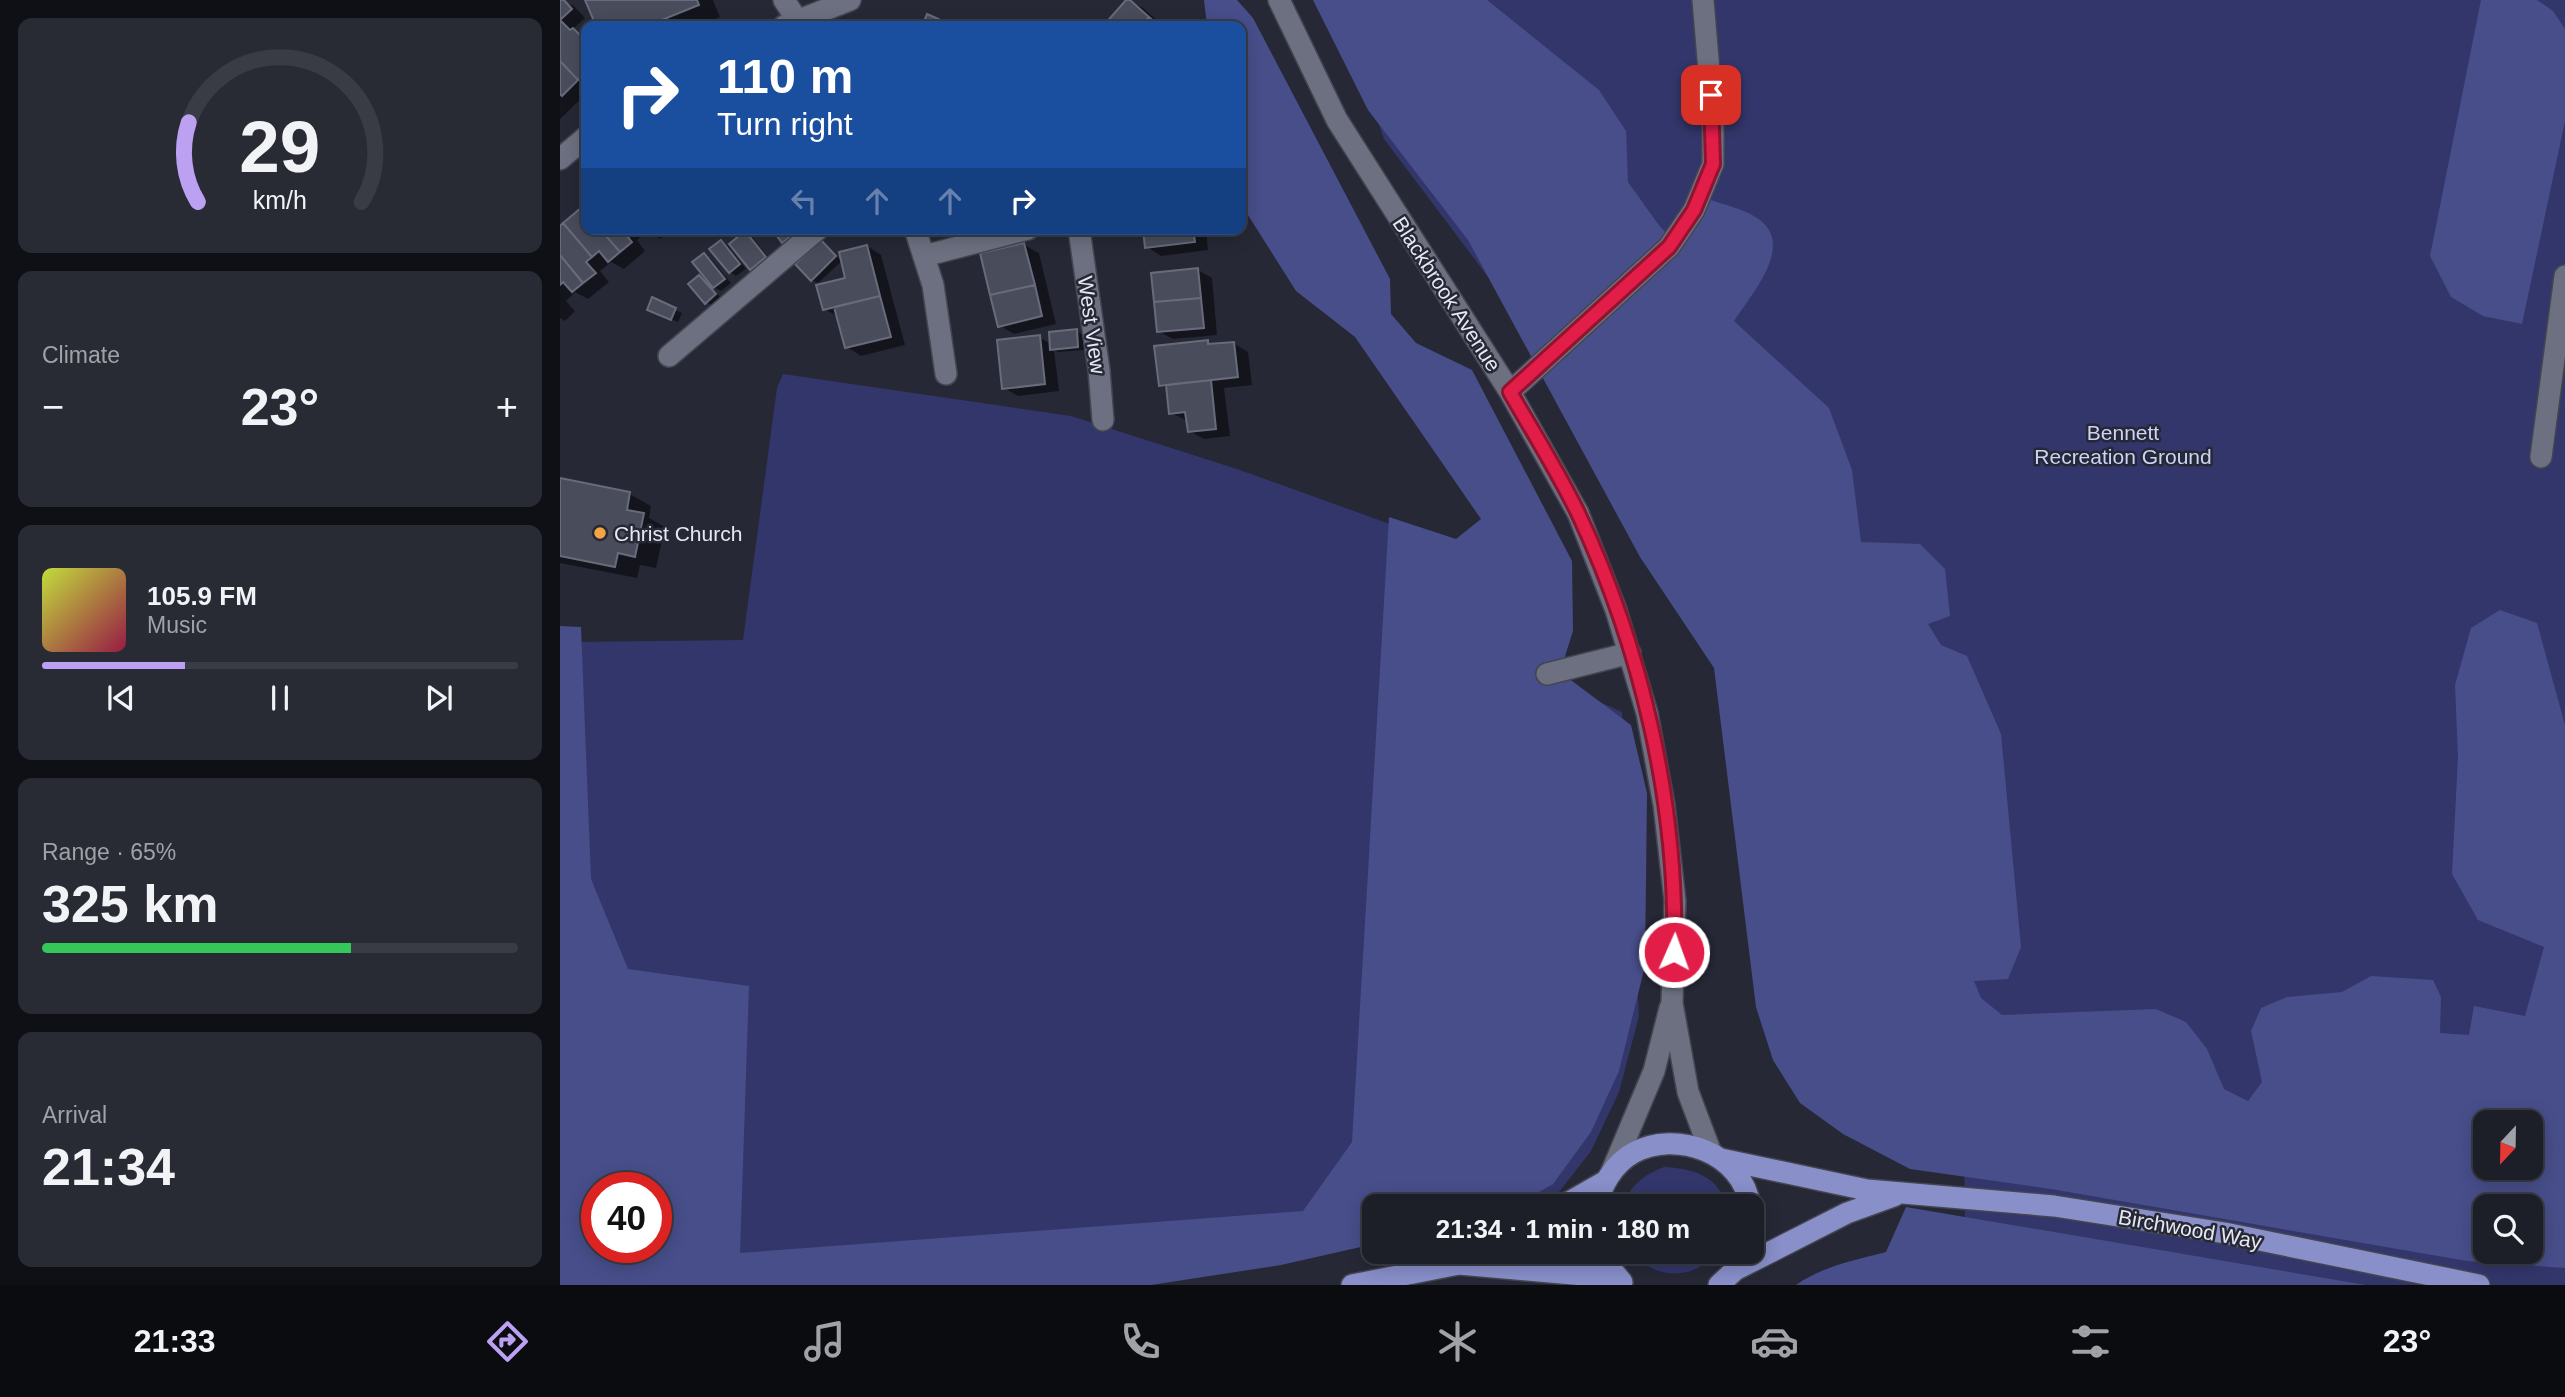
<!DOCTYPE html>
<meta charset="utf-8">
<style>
:root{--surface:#1c1e28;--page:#292b34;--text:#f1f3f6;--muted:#a0a2a8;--line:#3a3c45;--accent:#bca0f2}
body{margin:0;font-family:Helvetica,sans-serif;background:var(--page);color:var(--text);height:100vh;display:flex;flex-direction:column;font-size:26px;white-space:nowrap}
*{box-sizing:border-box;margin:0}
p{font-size:23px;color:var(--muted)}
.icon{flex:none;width:38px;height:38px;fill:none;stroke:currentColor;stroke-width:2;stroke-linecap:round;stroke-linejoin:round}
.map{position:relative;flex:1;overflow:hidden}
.drawer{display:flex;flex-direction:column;gap:18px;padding:18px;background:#0f1016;width:560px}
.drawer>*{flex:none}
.hud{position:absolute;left:21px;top:21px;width:665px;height:214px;border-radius:14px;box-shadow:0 4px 18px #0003,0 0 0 2px var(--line);background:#1a4fa0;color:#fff;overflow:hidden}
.needle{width:46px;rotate:202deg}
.controls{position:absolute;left:1913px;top:1110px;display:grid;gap:14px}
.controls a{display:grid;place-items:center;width:70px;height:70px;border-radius:14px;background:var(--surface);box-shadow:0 4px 18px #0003,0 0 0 2px var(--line);font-size:35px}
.speed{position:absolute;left:21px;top:1172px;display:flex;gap:14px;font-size:35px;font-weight:700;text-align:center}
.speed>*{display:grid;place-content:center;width:91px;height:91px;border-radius:50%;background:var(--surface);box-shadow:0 4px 18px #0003,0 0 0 2px var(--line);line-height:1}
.speed .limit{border:10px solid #d22;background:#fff;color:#111}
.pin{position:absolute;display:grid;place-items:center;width:60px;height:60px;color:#fff;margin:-30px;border-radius:14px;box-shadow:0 4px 10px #0006}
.me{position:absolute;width:77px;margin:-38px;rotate:2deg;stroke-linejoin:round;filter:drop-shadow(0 0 5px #0008)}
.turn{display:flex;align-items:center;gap:24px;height:147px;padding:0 21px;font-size:32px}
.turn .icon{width:91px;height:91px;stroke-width:2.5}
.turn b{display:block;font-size:49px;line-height:60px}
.lanes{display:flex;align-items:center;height:66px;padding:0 21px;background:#0003;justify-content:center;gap:35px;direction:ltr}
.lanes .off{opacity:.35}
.big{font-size:52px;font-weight:700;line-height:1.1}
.drawer .tile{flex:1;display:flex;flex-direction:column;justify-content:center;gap:10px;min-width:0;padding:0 24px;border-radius:14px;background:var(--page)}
.drawer .dial{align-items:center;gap:0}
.dial svg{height:182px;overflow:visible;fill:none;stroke:var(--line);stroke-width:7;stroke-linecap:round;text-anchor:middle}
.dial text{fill:var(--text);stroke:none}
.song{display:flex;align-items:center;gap:21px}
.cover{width:84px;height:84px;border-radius:10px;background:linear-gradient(135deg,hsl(70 70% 55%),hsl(340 70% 35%))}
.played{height:7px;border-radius:4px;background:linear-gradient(90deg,var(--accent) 30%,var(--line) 30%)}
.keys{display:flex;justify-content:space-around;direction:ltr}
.heat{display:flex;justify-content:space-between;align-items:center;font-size:38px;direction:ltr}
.charge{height:10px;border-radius:5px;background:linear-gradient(90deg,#34c759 65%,var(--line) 0)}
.trip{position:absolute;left:802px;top:1194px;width:402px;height:70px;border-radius:14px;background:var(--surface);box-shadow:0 4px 18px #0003,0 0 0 2px var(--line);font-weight:700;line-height:70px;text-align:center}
.dock{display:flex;height:112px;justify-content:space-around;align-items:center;background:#0b0c10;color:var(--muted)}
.dock .icon{width:49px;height:49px}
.dock .on{color:var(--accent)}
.dock b{font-size:32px;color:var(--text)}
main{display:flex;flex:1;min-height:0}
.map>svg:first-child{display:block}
.green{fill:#33366b;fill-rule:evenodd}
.forest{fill:#484e8a;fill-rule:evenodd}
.shadow{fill:#0007}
.building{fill:#494c5b;stroke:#686b7b;stroke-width:2}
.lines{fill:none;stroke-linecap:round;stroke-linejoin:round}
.minor-casing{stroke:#434550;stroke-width:24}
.major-casing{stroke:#434550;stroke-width:24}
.minor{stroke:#6d7080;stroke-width:21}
.major{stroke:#888fc9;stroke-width:21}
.route-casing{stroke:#92132f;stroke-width:18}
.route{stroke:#e11d48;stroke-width:12}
.poi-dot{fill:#f4a443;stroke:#262836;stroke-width:2.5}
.labels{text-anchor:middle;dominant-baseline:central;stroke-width:5;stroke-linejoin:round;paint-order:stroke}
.street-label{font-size:21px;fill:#e6e8f1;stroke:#262836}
.park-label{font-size:21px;fill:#ccd3f7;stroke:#262836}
.poi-label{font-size:21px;fill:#e6e8f1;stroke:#262836;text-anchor:start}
</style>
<main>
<section class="drawer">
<div class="tile dial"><svg viewBox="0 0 100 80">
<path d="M14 69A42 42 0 1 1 86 69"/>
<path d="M14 69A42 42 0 0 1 10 34" stroke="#bca0f2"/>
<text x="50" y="56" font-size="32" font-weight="700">29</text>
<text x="50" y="72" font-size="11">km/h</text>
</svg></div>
<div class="tile"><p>Climate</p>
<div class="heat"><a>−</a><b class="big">23°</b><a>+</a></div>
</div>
<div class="tile">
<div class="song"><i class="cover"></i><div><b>105.9 FM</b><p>Music</p></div></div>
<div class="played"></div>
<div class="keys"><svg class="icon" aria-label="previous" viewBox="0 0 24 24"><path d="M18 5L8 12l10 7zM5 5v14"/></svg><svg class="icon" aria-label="pause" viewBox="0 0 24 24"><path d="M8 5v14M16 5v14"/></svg><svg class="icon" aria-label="next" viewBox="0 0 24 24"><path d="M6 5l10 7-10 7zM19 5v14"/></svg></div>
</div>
<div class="tile"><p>Range · 65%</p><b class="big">325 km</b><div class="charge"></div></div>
<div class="tile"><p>Arrival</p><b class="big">21:34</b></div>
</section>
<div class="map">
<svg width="2005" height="1285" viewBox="0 0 2005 1285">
<rect width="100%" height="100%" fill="#262836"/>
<!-- green -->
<path class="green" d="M 774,0 L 2005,0 L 2005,1285 L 1406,1285 L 1404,1147 L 1134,550 L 824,139 ZM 1925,1122 L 1970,1122 L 1970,1167 L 1925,1167 ZM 1925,1206 L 1970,1206 L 1970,1251 L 1925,1251 Z
M 223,374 L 511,416 L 677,469 L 1005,587 L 992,680 L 1062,712 L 1079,1016 L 1059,1092 L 1031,1151 L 992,1201 L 979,1206 L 814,1206 L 166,1261 L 1,1027 L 15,642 L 183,640 L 217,388 Z
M 1104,1167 C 1131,1168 1160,1176 1166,1206 L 1063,1206 C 1070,1185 1084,1175 1104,1167 Z
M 1070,1251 L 1160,1251 C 1133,1281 1096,1281 1070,1251 Z"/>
<!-- forest -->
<path class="forest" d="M 644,0 L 677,0 L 693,18 L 830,279 L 831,314 L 856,343 L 912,370 L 1012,561 L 1013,631 L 1000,672 L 1071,725 L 1087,793 L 1085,966 L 1059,1071 L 1031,1132 L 993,1184 L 955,1206 L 814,1206 L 814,1244 L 721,1265 L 591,1285 L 0,1285 L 0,626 L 21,627 L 31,879 L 68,969 L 189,986 L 180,1253 L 743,1211 L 792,1142 L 829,517 L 896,539 L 921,519 L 795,337 L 736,291 L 681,204 L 681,26 L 647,26 ZM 37,1188 L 96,1188 L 96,1248 L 37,1248 Z
M 753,0 L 927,0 L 1039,90 L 1066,131 L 1068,182 L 1098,224 L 1120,249 L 1151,200 C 1164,205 1180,208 1192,215 C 1240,240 1193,292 1174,321 L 1269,408 L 1292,470 L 1301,542 L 1360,544 L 1385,569 L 1390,616 L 1368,624 L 1381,645 L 1407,656 L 1441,734 L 1461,947 L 1448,979 L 1414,981 L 1421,998 L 1442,1015 L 1596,1009 L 1626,1022 L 1647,1049 L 1664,1089 L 1688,1101 L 1702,1082 L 1691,1031 L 1701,1008 L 1727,997 L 1782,992 L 1811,976 L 1873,980 L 1881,997 L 1880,1033 L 1909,1035 L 1914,1006 L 1965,1016 L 1984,947 L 1918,920 L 1892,874 L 1898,757 L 1895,685 L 1911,628 L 1940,610 L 1977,623 L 2005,725 L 2005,1268 L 1907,1261 L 1491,1189 L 1350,1169 L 1283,1134 L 1240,1103 L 1213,1060 L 1196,1007 L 1154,668 L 1080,557 L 908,240 L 808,110 ZM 1925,1122 L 1970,1122 L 1970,1167 L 1925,1167 ZM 1925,1206 L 1970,1206 L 1970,1251 L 1925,1251 Z
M 1921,0 L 1977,0 L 1993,11 L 2005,29 L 2005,121 L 1962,324 L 1923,316 L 1891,297 L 1870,256 Z
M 1346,1207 L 1806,1285 L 1236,1285 C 1263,1266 1295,1260 1326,1252 Z"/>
<!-- shadow -->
<path class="shadow" d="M 0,0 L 14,6 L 25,18 L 13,29 L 26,38 L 26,94 L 0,119 Z
M 27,0 L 153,0 L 160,17 L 138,26 L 38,26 Z
M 568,0 L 583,8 L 603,26 L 545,26 Z
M 26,206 L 26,229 L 111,229 L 100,239 L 87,231 L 77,240 L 85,251 L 64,269 L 51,262 L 40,271 L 49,282 L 28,299 L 15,292 L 6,301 L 15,311 L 5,321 L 0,318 L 0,228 Z
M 214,229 L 243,229 L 230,245 L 224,241 Z
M 584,229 L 646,229 L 648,250 L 601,256 L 587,247 Z
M 186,233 L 192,237 L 212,262 L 198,273 L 191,269 Z
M 161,242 L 168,246 L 186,269 L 176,276 L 170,272 Z
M 261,242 L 282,261 L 258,283 L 252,280 Z
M 464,245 L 479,253 L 496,324 L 454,334 L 439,325 Z
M 307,246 L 321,255 L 345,345 L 301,356 L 287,347 L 279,317 L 264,309 L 288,279 Z
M 144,255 L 151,259 L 171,283 L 161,291 L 149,285 L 162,299 L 153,306 L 146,302 L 139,277 L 152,285 Z
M 638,270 L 652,278 L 657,335 L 613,339 L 598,331 Z
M 93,300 L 122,313 L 118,322 L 96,313 Z
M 517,331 L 523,335 L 524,350 L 498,352 L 494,350 L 499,391 L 458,396 L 444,388 L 479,337 L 491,344 Z
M 647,342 L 654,345 L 673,343 L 688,352 L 692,385 L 664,388 L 670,436 L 644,439 L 629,431 L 628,421 L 611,413 L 608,389 L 601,385 Z
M 0,480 L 70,494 L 91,506 L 89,518 L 105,527 L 96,568 L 80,565 L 77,578 L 0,563 Z"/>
<!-- building -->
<path class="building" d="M 0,0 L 4,0 L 12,9 L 0,20 L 10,30 L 13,28 L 26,41 L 26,54 L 24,57 L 26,59 L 26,72 L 18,80 L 0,61 Z
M 25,0 L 137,0 L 139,5 L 87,26 L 36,26 Z
M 566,0 L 570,0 L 589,17 L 581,26 L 543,26 Z
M 367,14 L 394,26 L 362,26 Z
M 589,17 L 600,26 L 581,26 Z
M 0,61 L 18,80 L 2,96 L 0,94 Z
M 22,207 L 26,213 L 26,229 L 40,229 L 60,252 L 48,262 L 39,251 L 32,257 L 3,223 Z
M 3,223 L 32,257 L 26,262 L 36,273 L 23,283 L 0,255 L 0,226 Z
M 40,229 L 66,229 L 63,231 L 72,242 L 60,252 Z
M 212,229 L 240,229 L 222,243 Z
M 583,229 L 633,229 L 635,242 L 585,248 Z
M 185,231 L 206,257 L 190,270 L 169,244 Z
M 161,240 L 180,264 L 169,273 L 149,249 Z
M 261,240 L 276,256 L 251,281 L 235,264 Z
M 464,243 L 475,285 L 430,295 L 420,253 Z
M 307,245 L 320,296 L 263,310 L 256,285 L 285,278 L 279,252 Z
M 144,253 L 165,279 L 153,288 L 132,262 Z
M 0,255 L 23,283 L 12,292 L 3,282 L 0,285 Z
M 638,268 L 641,298 L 594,302 L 591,273 Z
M 139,275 L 156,294 L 145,304 L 128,284 Z
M 475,285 L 482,316 L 438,327 L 430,295 Z
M 320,296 L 331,337 L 285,348 L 274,307 Z
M 92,297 L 116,308 L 111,320 L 87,310 Z
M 641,298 L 644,328 L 597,332 L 594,302 Z
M 517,329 L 518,347 L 490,350 L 489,332 Z
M 480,335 L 485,384 L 442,389 L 437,340 Z
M 648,340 L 648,344 L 674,342 L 678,377 L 599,386 L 594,346 Z
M 651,380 L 656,429 L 628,432 L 625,412 L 609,414 L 606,385 Z
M 0,478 L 70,492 L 67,510 L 84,513 L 75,557 L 58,553 L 55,567 L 0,556 Z"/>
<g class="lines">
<!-- minor casing -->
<g class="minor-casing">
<path id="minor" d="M 224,0 L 241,26
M 719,0 L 777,120 L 950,392 L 1018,513 L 1056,610 L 1087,713 L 1104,805 L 1115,901 L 1112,1003 L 1128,1092 L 1151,1153
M 224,26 L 290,0
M 0,159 L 26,137
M 355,229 L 373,285 L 386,374
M 519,229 L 539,370 L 543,420
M 364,256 L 468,229
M 109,356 L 258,229
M 950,392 L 1109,247 L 1134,210 L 1153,164 L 1153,118 L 1143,0
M 1981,457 L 2005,276
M 987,674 L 1070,653
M 1052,1171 L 1094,1071 L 1110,1008"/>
</g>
<!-- major casing -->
<g class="major-casing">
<path id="major" d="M 1161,1159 L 1307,1190 L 1494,1206 L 1665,1233 L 1919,1285
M 1002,1206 L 1044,1182
M 1035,1206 C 1043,1185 1052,1165 1073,1153 C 1116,1129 1183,1153 1190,1206
M 1192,1224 L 1192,1225
M 1040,1251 L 1041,1257 L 1062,1282
M 1175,1270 L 1287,1213 L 1334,1196
M 792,1285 L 899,1264 L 1057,1278
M 1159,1285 L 1175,1270 L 1181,1259"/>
</g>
<!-- minor -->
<use href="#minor" class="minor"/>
<!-- major -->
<use href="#major" class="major"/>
</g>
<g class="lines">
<!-- route casing -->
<g class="route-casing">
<path id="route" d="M 1114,952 C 1118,804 1081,647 1018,513 C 998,472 973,432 950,392 L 1109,247 L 1134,210 L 1153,164 L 1151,95"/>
</g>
<!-- route -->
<use href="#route" class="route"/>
</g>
<!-- markers -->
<circle class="poi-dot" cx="40" cy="533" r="7"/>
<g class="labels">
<!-- street labels -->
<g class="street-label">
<text transform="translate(887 294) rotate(57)">Blackbrook Avenue</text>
<text transform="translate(532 325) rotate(82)">West View</text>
<text transform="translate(1630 1229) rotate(10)">Birchwood Way</text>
</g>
<!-- park labels -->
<g class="park-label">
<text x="1563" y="432">Bennett<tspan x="1563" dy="24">Recreation Ground</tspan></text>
</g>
<!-- poi labels -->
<g class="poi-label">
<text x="54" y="533">Christ Church</text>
</g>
</g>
</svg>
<div class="controls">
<a><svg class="needle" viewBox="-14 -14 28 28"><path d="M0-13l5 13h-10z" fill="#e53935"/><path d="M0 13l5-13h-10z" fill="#a0a2a8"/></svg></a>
<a><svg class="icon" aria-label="search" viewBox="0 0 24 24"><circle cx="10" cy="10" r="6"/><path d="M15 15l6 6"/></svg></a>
</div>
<div class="speed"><div class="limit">40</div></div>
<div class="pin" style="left:1151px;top:95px;background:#d93025"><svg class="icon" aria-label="arrive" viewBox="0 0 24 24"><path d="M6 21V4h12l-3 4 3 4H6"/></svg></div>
<svg class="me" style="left:1114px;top:952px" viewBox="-20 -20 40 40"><circle r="17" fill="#e11d48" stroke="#fff" stroke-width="3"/><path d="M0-11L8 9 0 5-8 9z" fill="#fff"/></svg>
<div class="trip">21:34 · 1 min · 180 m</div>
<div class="hud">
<div class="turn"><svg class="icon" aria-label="right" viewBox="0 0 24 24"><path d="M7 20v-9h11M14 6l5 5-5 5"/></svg><div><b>110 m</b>Turn right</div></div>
<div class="lanes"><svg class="icon off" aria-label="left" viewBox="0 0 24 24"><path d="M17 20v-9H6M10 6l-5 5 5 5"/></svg><svg class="icon off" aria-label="ahead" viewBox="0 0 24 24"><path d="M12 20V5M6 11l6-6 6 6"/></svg><svg class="icon off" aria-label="ahead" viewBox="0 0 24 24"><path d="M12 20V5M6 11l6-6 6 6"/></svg><svg class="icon" aria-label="right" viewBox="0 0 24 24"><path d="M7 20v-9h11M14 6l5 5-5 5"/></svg></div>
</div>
</div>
</main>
<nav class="dock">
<b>21:33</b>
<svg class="icon on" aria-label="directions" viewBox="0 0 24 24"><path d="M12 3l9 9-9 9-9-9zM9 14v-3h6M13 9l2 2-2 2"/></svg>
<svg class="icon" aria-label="music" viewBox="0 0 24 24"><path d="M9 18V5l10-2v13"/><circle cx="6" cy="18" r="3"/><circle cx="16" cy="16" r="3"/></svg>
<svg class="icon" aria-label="phone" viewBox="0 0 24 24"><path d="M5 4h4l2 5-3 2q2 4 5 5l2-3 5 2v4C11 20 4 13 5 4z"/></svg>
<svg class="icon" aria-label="climate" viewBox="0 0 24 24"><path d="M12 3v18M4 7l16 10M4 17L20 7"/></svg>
<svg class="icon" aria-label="car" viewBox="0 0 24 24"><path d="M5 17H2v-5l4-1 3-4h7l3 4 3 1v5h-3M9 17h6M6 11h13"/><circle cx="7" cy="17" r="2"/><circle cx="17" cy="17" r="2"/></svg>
<svg class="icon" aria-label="filters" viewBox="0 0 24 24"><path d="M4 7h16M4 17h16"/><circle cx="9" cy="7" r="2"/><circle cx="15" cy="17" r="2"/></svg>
<b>23°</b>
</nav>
